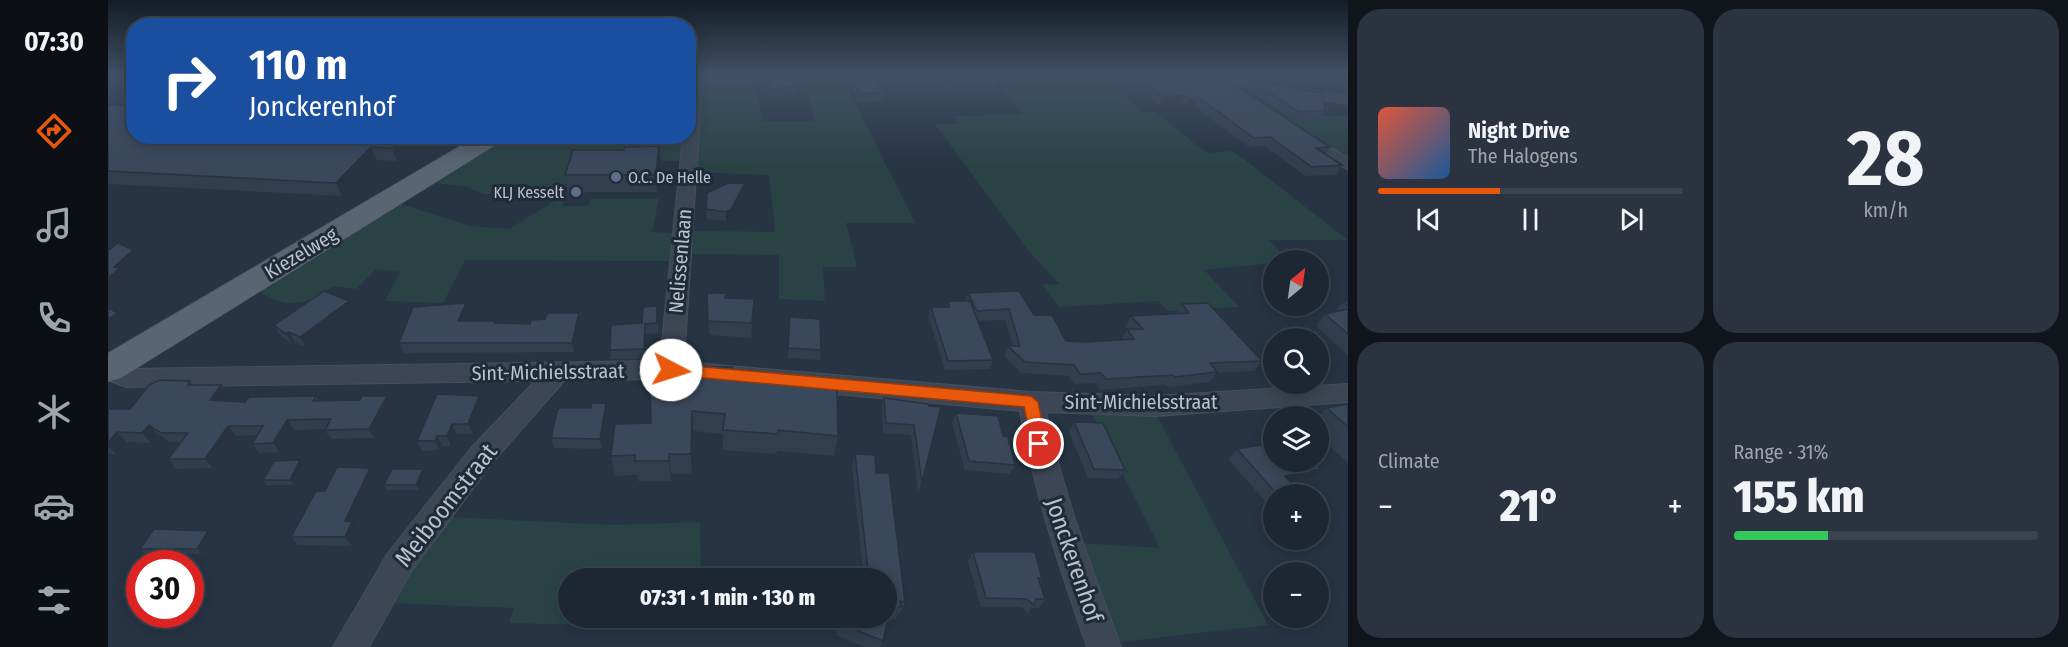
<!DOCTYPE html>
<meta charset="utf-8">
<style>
:root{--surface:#1d2733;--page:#2a333f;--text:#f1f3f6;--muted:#a0a5ac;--line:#3b444e;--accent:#ea580c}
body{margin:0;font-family:"Fira Sans Condensed",sans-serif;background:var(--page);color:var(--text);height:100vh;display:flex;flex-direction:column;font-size:22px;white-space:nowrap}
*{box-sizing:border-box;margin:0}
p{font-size:20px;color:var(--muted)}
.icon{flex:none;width:33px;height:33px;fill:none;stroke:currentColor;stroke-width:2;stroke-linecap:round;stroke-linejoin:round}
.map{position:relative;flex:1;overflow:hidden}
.drawer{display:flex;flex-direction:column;gap:9px;padding:9px;background:#10151c;width:720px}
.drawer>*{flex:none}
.top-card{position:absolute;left:18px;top:18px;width:570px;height:126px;border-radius:24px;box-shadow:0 3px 15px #0003,0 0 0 2px var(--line);background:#1a4fa0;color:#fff;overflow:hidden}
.needle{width:39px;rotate:29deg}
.buttons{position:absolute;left:1155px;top:250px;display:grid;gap:12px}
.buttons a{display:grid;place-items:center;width:66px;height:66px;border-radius:50%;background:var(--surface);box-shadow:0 3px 15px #0003,0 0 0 2px var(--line);font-size:30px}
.speed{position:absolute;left:18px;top:550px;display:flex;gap:12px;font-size:30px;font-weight:700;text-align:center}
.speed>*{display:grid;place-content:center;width:78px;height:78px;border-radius:50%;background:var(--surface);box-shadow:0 3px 15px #0003,0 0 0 2px var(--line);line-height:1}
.speed .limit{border:9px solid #d22;background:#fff;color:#111}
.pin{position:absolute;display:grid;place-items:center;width:51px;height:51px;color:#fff;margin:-26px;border:3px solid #fff;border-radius:50%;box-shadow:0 2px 6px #0007}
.me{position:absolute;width:66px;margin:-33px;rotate:95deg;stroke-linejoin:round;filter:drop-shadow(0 0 4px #0008)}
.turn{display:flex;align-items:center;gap:21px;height:126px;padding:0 24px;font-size:27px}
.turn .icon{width:78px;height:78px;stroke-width:2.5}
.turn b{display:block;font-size:42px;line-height:51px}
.big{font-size:45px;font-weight:800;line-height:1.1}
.drawer .widget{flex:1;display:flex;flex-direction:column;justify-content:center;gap:9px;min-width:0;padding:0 21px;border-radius:24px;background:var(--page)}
.drawer .dial{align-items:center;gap:0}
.dial b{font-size:78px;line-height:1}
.song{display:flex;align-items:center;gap:18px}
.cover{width:72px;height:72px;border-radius:9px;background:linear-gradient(135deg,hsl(10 70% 55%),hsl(210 70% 35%))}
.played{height:6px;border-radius:3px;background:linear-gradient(90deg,var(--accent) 40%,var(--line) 40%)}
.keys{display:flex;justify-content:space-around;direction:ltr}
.heat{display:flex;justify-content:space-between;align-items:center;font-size:33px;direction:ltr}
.charge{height:9px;border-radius:4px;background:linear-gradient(90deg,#34c759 31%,var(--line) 0)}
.drawer .tiles{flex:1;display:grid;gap:9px;grid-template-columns:repeat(2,1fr)}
.trip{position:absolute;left:450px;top:568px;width:339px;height:60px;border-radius:30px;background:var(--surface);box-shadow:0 3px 15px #0003,0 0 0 2px var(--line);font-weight:800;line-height:60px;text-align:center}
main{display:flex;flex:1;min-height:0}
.tabs{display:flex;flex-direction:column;width:108px;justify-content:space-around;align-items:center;background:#0c1014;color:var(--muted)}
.tabs .icon{width:42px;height:42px}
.tabs .active{color:var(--accent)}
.tabs b{font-size:27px;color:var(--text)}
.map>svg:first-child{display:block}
.green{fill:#294345}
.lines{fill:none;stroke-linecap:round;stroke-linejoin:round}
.street-casing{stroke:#454f5d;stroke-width:2}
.primary-casing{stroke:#454f5d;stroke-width:1}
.street{fill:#3c4654;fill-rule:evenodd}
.primary{fill:#5a6574;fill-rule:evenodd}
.wall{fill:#313e4e}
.shaded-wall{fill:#283240}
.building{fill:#39485b;stroke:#283240;stroke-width:1.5}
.route{fill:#ea580c;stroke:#983908;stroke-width:1.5}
.service-dot{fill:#5c6f8a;stroke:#202b39;stroke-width:2}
.labels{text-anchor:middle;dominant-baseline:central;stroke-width:6;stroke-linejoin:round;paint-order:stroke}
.far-poi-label{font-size:16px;fill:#b9c1cd;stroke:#202b39;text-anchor:start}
.street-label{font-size:20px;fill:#b9c1cd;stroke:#202b39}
.near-street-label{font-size:24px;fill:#b9c1cd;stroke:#202b39}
</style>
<main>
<nav class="tabs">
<b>07:30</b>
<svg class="icon active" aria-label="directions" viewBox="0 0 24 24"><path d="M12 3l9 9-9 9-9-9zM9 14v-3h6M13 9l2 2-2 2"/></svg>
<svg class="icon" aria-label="music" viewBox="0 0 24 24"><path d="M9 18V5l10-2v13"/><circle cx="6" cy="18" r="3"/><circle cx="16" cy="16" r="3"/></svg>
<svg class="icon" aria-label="phone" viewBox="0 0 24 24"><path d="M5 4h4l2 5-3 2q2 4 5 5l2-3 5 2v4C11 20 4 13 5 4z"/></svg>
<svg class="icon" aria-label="climate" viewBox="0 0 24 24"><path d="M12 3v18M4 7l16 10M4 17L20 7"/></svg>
<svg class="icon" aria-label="car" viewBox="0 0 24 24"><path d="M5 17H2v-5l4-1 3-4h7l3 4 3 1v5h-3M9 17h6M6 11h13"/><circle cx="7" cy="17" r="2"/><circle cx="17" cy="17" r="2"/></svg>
<svg class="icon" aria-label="filters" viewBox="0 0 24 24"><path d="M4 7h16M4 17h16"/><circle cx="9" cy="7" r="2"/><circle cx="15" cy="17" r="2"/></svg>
</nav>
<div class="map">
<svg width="1240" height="647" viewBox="0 0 1240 647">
<rect width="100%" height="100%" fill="#273444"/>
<!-- green -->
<path class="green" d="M 879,74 L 1013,74 L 1019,79 L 1019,98 L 1034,112 L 1047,112 L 1099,153 L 1123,151 L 1137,160 L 1240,240 L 1160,240 L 1183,261 L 1096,270 L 1131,307 L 1060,311 L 1050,301 L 951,307 L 935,285 L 951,284 L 919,249 L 827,124 L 852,124 L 846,116 L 915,114 Z
M 735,79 L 807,223 L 738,223 L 749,267 L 715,267 L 717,301 L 671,299 L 671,255 L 582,254 L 585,231 L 667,232 L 661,175 L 585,172 L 593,89 C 604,78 632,82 647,82 L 654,121 L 706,121 L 697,80 Z
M 1203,115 L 1240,116 L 1240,159 L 1175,118 Z
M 398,137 L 575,137 L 574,161 L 466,160 L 454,197 L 455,206 L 480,206 L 482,199 L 551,199 L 544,232 L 565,233 L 563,261 L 357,260 L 335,303 L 277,301 L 292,272 L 268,269 L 248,289 L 226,286 C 203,304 174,312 150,289 L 290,203 L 362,226 L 401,229 L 453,197 L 376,194 L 356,186 L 323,183 Z
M 984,414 L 1048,414 L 1160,625 L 1012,642 L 970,543 L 1052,548 Z
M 337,517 L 506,525 L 592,522 L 593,579 L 460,579 L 460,618 L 594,618 L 594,628 L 401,623 L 406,608 L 279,603 Z"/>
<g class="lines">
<!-- street casing -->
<g class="street-casing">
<path id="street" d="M 632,74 L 795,74 L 789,78 L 594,84 L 576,362 L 923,392 L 1048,396 L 1240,384 L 1240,402 L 1048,416 L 938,412 C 955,494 984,569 1013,647 L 979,647 C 952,569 926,492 912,411 L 563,379 L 457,380 L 384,463 L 302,573 L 261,647 L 225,647 L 280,553 L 364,447 L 427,381 L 18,387 L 0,380 L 0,361 L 20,369 L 552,361 L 575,136 L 580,136 L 580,76 Z
M 1100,74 L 1240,96 L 1240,104 L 1105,81 L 1100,80 Z
M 1193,130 L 1240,158 L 1240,170 L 1187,138 L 1185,135 Z"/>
</g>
<!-- primary casing -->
<g class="primary-casing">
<path id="primary" d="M 369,136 L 397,136 L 394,141 L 13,378 L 0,382 L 0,353 Z"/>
</g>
<!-- street -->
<use href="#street" class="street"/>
<!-- primary -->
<use href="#primary" class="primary"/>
</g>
<!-- wall -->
<path class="wall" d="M 790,74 L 894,74 L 892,88 L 889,88 L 888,92 L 845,93 L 835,85 L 797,88 L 789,80 Z
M 1015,74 L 1110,74 L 1222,147 L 1217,154 L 1234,165 L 1228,175 L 1198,176 L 1156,146 L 1141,147 L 1086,106 L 1077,107 L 1071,104 L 1051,106 Z
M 1134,74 L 1218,74 L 1218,77 L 1213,86 L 1209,85 L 1207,88 Z
M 658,76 L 687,87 L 687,95 L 661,97 L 658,84 Z
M 743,77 L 776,93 L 775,101 L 758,102 L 750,102 L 742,85 Z
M 1141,80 L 1217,110 L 1212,118 L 1186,120 L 1136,88 Z
M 0,105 L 311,136 L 289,161 L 269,160 L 234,196 L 0,184 Z
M 551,146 L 553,163 L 549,192 L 460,192 L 457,175 L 516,150 Z
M 636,192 L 623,218 L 618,221 L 599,219 L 598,209 Z
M 599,293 L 618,298 L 646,299 L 643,338 L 601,335 Z
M 860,293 L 926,315 L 958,341 L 980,342 L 1013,339 L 1020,329 L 1017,327 L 1023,316 L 1068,314 L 1074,304 L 1154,361 L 1146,371 L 1108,373 L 1102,382 L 1060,387 L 1058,385 L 992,390 L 987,383 L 966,384 L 961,376 L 913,373 L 896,356 L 900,346 L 905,346 L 897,320 L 870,321 L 885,360 L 882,369 L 837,370 L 820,316 L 823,307 L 839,307 L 841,301 L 857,301 Z
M 1240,301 L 1240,355 L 1208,326 L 1217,314 L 1227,312 L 1235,302 Z
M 358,303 L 361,313 L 358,321 L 388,323 L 422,324 L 437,319 L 471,313 L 473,323 L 466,352 L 296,353 L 291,343 Z
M 246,311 L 198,347 L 187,342 L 184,344 L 172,335 L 166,325 Z
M 550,316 L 550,333 L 538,334 L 538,359 L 503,359 L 502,350 L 534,323 Z
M 682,317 L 713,350 L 712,360 L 680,358 Z
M 624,380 L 730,436 L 726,456 L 669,451 L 669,454 L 615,450 L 615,434 L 585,431 L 584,474 L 563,474 L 563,481 L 530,481 L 529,475 L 507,476 L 503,456 L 543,423 Z
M 82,381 L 85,385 L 113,385 L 120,395 L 116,401 L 137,402 L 208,396 L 211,401 L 252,400 L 279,396 L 284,405 L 266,438 L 223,439 L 217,430 L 217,429 L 186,430 L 172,452 L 151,453 L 144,444 L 149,435 L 128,436 L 105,468 L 68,469 L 60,459 L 73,442 L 62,442 L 49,434 L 43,443 L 18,442 L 8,454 L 0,454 L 0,410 L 22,409 Z
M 776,398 L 821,406 L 814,482 L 810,492 L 803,435 L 775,433 L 774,408 Z
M 498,403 L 500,412 L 494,449 L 446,448 L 443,438 L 483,408 Z
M 1240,404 L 1240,463 L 1210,435 L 1210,417 L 1219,408 Z
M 375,406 L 365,434 L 348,434 L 343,446 L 334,446 L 332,450 L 314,451 L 309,441 Z
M 848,413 L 895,436 L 907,465 L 902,474 L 857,470 L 844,423 Z
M 966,422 L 1017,470 L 1010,479 L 980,478 L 961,432 Z
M 1129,449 L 1212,469 L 1202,479 L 1183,483 L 1190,491 L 1186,495 L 1166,495 L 1166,503 L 1159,503 L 1120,459 Z
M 747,454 L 768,473 L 797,602 L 792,614 L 790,614 L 788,619 L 780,619 L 772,647 L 757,647 L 728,635 L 731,623 L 767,622 L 766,618 L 778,618 L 778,579 L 756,579 L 744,467 Z
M 196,465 L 186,485 L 159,485 L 155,480 Z
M 262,468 L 267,477 L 246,525 L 251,531 L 244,546 L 190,545 L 183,537 L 217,491 Z
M 315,469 L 317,473 L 311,490 L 279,490 L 276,485 Z
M 105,536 L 94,554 L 37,554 L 32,549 Z
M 865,552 L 934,578 L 932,581 L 937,599 L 931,608 L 924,608 L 920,613 L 913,607 L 873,607 L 860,562 Z"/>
<!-- shaded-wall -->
<path class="shaded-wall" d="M 895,79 L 892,88 L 889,88 L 891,83 L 888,80 Z
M 1076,95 L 1071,104 L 1051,106 L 1055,97 Z
M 1090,97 L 1086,106 L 1077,107 L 1081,98 Z
M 295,136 L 311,136 L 289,161 L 284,148 Z
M 551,146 L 553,163 L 549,192 L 548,175 Z
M 263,147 L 269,160 L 234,196 L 228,183 Z
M 637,183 L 636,192 L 623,218 L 618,221 L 618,212 Z
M 25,250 L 35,264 L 20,278 L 23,282 L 2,300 L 0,298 L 0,278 L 6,267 Z
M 241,301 L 246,311 L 198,347 L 192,337 Z
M 358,303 L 361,313 L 354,331 L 350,321 Z
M 10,313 L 22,328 L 0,341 L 0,319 Z
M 471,313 L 473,323 L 466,352 L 464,343 Z
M 537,324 L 538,334 L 538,359 L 536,349 Z
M 181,332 L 187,342 L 184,344 L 178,334 Z
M 113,385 L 120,395 L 109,409 L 102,400 Z
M 279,396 L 284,405 L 266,438 L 261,429 Z
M 371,396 L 375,406 L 365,434 L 360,424 Z
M 498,403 L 500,412 L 494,449 L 492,439 Z
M 584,411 L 585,431 L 584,474 L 583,454 Z
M 179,420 L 186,430 L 172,452 L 165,443 Z
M 344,424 L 348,434 L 343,446 L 339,436 Z
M 41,425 L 49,434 L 43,443 L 34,433 Z
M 120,426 L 128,436 L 105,468 L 97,459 Z
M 9,432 L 18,442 L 8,454 L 0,446 L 0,443 Z
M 329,436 L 334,446 L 332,450 L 327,441 Z
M 561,454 L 563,474 L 563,481 L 561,461 Z
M 192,460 L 196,465 L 186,485 L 182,480 Z
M 262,468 L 267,477 L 246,525 L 251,531 L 244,546 L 237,537 L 237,521 Z
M 315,469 L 317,473 L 311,490 L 308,485 Z
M 1212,469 L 1202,479 L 1168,486 L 1177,476 Z
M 100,531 L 105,536 L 94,554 L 89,549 Z"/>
<!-- building -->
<path class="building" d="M 793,74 L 894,74 L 895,79 L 888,80 L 891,83 L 847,85 L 837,76 L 799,79 Z
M 1028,74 L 1110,74 L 1222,147 L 1208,148 L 1234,165 L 1204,167 L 1162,137 L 1146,138 L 1090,97 L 1081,98 L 1076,95 L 1055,97 Z
M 1186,74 L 1218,74 L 1218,77 L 1212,76 L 1212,79 Z
M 685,75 L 687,87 L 662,89 L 658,76 Z
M 765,76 L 776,93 L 751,94 L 743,77 Z
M 1141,80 L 1214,93 L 1217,110 L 1191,112 Z
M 0,105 L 26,106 L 26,136 L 295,136 L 284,148 L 263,147 L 228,183 L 0,171 Z
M 551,146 L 548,175 L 457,175 L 465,150 L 516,150 L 516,147 Z
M 620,183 L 637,183 L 623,209 L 618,212 L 598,209 L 599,193 Z
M 10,243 L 25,250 L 6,267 L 12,268 L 0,278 L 0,251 Z
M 216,291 L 241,301 L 192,337 L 181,332 L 178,334 L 166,325 Z
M 911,291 L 926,315 L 944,315 L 958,341 L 980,342 L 1026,339 L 1019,329 L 1035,329 L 1023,316 L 1081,313 L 1074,304 L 1100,303 L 1154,361 L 1102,363 L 1109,372 L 1067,377 L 1065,375 L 998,379 L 993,373 L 972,374 L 966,365 L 917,362 L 900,346 L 912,346 L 901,309 L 869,311 L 860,293 Z
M 599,293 L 618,293 L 617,298 L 646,299 L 644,323 L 600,321 Z
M 841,301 L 862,301 L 885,360 L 840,361 L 823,307 L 841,307 Z
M 1240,301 L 1240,306 L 1235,302 Z
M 358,303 L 350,321 L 387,321 L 387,323 L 422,324 L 423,320 L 437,319 L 439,313 L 471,313 L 464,343 L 291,343 L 305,307 Z
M 549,306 L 549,323 L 537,324 L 536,349 L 502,350 L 503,325 L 534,323 L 535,307 Z
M 0,308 L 10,313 L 0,319 Z
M 1240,309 L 1240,334 L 1217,314 Z
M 682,317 L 712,319 L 713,350 L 680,348 Z
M 542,367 L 624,367 L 623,380 L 729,388 L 730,436 L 670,430 L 670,434 L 615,430 L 617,414 L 584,411 L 583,454 L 561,454 L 561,461 L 527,461 L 527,455 L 503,456 L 507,424 L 543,423 Z
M 52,380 L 82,381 L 80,385 L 113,385 L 102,400 L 137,402 L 141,397 L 208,396 L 205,401 L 252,400 L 254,396 L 279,396 L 261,429 L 217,430 L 223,419 L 179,420 L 165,443 L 144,444 L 155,426 L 120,426 L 97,459 L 60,459 L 80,433 L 53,433 L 41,425 L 34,433 L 9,432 L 0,443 L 0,410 L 3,409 L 22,409 L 41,385 Z
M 329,394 L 371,396 L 360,424 L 344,424 L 339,436 L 329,436 L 327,441 L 309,441 Z
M 776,398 L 820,404 L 821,406 L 833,407 L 814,482 L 806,425 L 778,423 Z
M 483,403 L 498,403 L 492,439 L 443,438 L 450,408 L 483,408 Z
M 1240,404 L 1240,427 L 1219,408 Z
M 848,413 L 890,416 L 895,436 L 900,437 L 907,465 L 861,461 Z
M 966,422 L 995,423 L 1017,470 L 986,469 Z
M 1166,443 L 1166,462 L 1204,462 L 1212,469 L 1177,476 L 1190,491 L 1169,494 L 1129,449 Z
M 747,454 L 767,455 L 768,473 L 781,473 L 797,602 L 792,601 L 793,607 L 783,607 L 775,641 L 731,623 L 733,618 L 755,618 L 772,624 L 772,618 L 778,618 L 778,579 L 761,579 Z
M 192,460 L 182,480 L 155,480 L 166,461 Z
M 229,467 L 262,468 L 237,521 L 244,522 L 237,537 L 183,537 L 208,491 L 217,491 Z
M 284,469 L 315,469 L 308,485 L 276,485 Z
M 46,529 L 100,531 L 89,549 L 32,549 Z
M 865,552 L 927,552 L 934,578 L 930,578 L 937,599 L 928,599 L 926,605 L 919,599 L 878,598 Z"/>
<!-- sky -->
<linearGradient id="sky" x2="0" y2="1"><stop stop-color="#151d25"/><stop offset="0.45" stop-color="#415067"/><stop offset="1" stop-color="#415067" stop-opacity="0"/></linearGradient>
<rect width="1240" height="165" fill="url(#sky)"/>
<!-- route -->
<path class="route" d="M 563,364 L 923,396 L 930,402 L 939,444 L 937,448 L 925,448 L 916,407 L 563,375 L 556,370 Z"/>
<!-- markers -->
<g class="service-dot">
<circle cx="508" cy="177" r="6"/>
<circle cx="468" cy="192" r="6"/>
</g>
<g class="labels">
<!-- far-poi labels -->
<g class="far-poi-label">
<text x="520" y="177">O.C. De Helle</text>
<text x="456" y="192" text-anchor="end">KLJ Kesselt</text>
</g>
<!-- street labels -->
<g class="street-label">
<text transform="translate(193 253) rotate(-31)">Kiezelweg</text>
<text transform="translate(572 261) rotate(-85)">Nelissenlaan</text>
<text transform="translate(440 372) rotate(-1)">Sint-Michielsstraat</text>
<text x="1033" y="402">Sint-Michielsstraat</text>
</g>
<!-- near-street labels -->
<g class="near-street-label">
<text transform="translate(338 505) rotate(-52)">Meiboomstraat</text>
<text transform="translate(966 560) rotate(71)">Jonckerenhof</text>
</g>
</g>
</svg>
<div class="buttons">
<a><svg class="needle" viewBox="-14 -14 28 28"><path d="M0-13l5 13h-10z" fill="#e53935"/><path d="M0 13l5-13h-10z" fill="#a0a5ac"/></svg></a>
<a><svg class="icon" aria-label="search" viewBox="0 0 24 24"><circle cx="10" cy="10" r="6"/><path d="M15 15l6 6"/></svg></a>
<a><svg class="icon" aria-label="layers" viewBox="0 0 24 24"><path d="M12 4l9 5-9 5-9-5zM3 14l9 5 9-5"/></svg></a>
<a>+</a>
<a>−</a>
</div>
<div class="speed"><div class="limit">30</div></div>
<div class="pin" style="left:931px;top:444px;background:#d93025"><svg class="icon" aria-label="arrive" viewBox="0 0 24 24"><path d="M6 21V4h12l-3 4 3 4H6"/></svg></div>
<svg class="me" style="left:563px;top:370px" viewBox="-20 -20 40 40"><circle r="19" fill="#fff"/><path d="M0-13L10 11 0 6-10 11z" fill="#ea580c"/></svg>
<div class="trip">07:31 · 1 min · 130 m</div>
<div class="top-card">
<div class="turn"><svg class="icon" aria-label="right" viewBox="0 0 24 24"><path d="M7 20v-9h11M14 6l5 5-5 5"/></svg><div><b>110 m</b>Jonckerenhof</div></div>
</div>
</div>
<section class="drawer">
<div class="tiles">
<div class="widget">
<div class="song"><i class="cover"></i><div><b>Night Drive</b><p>The Halogens</p></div></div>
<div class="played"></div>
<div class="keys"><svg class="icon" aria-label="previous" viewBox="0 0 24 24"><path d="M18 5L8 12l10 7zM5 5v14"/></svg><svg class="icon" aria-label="pause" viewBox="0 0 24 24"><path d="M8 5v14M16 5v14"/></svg><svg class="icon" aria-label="next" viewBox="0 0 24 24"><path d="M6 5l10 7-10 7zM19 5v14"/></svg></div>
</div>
<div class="widget dial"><b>28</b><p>km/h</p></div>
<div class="widget"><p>Climate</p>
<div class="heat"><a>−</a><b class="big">21°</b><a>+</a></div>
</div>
<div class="widget"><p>Range · 31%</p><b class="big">155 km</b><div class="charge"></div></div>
</div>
</section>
</main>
